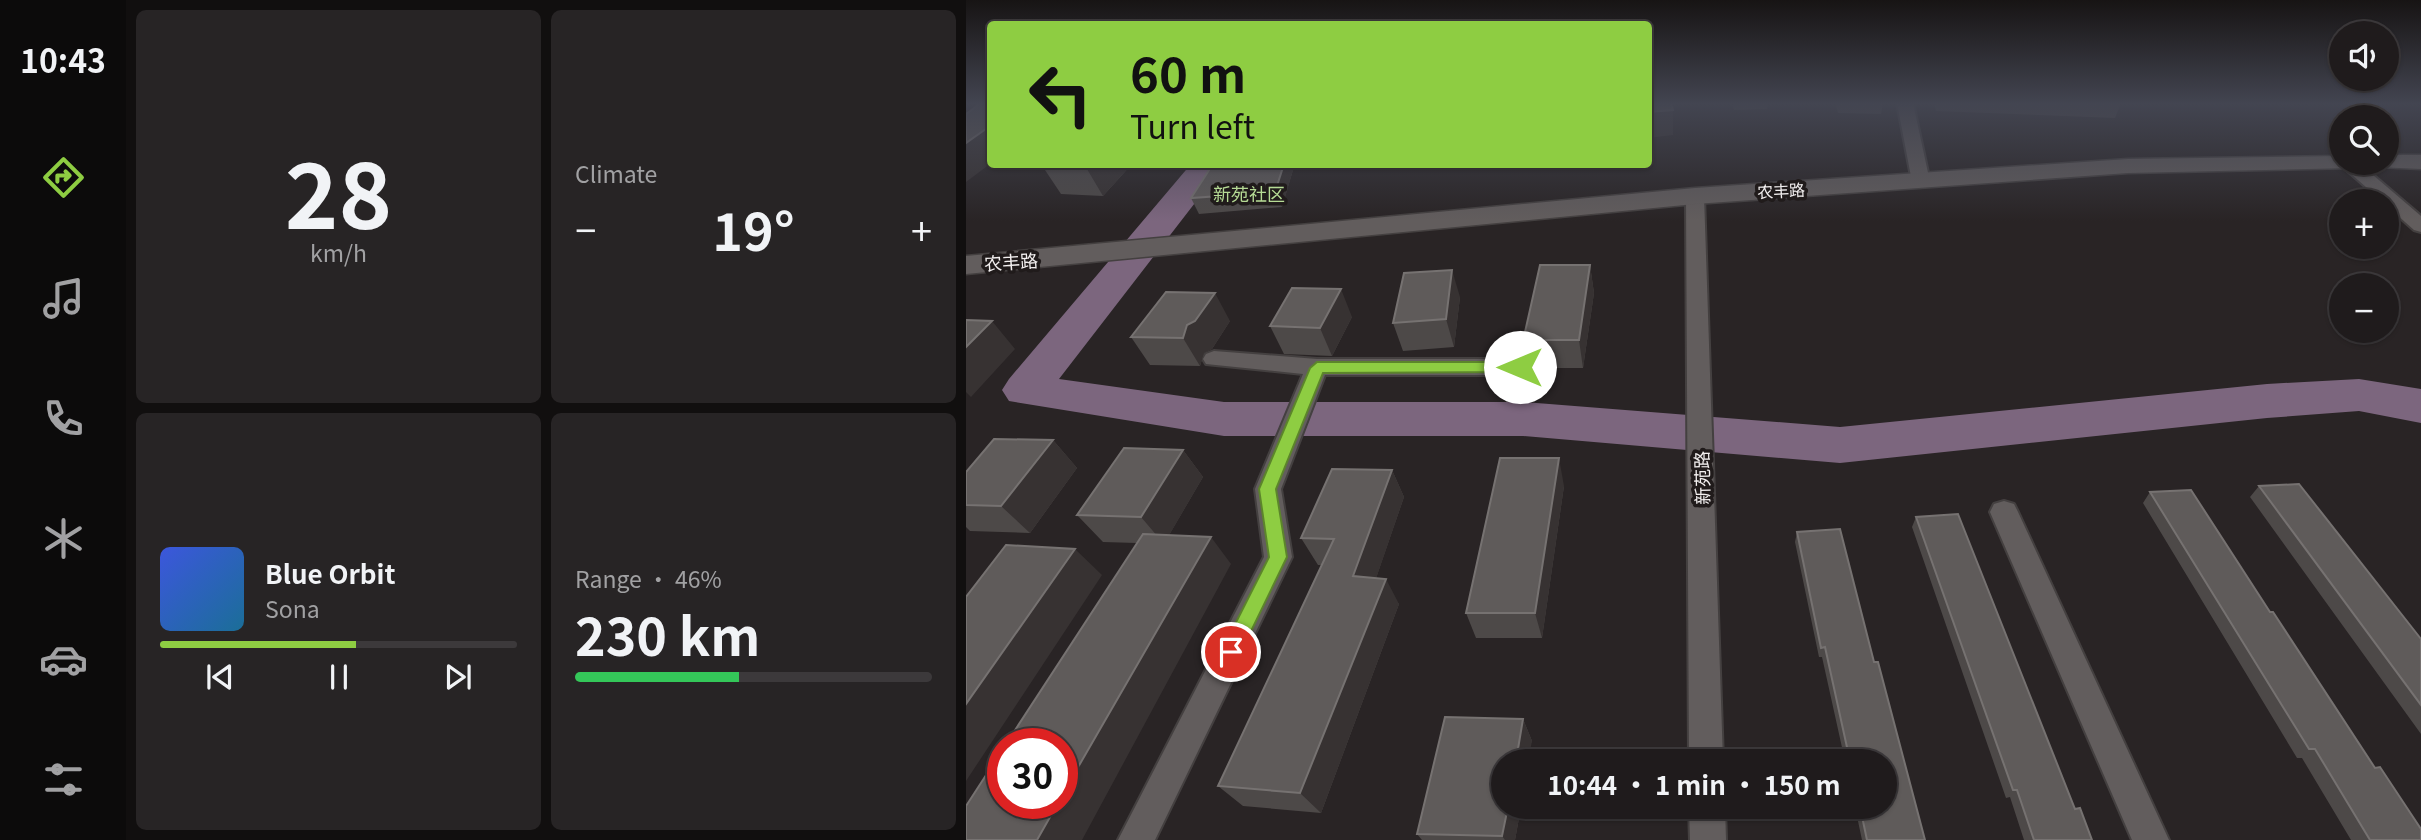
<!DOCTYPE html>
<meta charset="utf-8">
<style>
:root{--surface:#1f1b1c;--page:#272425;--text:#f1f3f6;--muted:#a1a1a3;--line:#3c393b;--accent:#8ecd42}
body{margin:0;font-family:Georgia,"Noto Sans SC",serif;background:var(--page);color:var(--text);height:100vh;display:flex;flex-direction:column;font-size:26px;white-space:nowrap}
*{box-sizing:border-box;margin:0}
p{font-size:23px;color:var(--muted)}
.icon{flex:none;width:38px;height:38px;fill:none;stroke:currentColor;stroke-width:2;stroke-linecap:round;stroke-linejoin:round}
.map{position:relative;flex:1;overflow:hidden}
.details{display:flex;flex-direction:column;gap:10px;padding:10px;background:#110f0f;width:840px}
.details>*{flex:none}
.guide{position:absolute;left:21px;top:21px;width:665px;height:147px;border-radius:7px;box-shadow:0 2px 5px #0004,0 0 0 2px var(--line);background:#8ecd42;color:#111;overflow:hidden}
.fabs{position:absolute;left:1363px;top:21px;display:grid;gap:14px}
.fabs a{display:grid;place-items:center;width:70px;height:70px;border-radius:50%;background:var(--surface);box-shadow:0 2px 5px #0004,0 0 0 2px var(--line);font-size:35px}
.speed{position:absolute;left:21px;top:728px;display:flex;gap:14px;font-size:35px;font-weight:700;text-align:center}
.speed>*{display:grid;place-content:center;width:91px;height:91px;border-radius:50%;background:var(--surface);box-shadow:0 2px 5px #0004,0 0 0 2px var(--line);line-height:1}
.speed .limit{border:10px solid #d22;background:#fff;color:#111}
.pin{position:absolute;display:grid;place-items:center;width:60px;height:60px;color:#fff;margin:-30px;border:4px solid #fff;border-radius:50%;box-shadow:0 2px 7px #0007}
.me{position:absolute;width:77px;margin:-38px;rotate:270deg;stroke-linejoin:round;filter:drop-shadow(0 0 5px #0008)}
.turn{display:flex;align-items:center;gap:24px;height:147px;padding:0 28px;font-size:32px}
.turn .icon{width:91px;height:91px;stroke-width:2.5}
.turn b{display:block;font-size:49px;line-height:60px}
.big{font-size:52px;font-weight:700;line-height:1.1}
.details .tile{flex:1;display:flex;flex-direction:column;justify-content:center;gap:10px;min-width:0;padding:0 24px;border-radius:10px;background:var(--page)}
.details .dial{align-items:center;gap:0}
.dial b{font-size:91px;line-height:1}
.song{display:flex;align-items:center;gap:21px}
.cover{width:84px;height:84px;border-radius:10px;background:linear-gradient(135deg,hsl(230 70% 55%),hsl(200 70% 35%))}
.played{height:7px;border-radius:4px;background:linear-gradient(90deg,var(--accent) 55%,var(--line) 55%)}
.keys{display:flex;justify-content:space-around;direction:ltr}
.heat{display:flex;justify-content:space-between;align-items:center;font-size:38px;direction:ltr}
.charge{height:10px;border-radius:5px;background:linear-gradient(90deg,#34c759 46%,var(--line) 0)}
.details .tiles{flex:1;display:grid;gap:10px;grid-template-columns:repeat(2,1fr)}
.trip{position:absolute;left:525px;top:749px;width:406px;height:70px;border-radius:35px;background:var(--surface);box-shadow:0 2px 5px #0004,0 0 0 2px var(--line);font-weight:700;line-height:70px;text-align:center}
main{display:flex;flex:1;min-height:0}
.tabs{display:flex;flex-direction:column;width:126px;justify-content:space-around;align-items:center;background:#0c0b0b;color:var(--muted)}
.tabs .icon{width:49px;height:49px}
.tabs .on{color:var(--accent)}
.tabs b{font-size:32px;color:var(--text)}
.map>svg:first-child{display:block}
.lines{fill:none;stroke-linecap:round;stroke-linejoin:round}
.river{fill:#7c667e;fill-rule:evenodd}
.street-casing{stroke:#444040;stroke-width:4}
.secondary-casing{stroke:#444040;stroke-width:3}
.street{fill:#625d5d;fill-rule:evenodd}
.secondary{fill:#625d5d;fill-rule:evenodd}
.wall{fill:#4d4948}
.shaded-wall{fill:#373232}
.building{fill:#5f5b5a;stroke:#767271;stroke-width:2}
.route{fill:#8ecd42;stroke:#5c852b;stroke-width:2}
.labels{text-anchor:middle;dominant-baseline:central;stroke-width:7;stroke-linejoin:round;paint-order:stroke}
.far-street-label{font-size:16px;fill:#f3f0f0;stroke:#201b1b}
.far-quarter-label{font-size:18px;fill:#b6db95;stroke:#201b1b}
.street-label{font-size:18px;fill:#f3f0f0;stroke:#201b1b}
</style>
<main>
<nav class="tabs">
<b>10:43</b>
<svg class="icon on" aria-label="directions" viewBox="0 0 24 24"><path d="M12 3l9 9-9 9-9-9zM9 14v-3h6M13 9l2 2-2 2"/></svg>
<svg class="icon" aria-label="music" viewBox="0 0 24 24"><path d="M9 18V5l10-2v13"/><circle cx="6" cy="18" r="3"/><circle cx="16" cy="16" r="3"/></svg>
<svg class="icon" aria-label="phone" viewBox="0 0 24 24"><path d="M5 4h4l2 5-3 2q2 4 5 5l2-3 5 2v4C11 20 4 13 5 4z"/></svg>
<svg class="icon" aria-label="climate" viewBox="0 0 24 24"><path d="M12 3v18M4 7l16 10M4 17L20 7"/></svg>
<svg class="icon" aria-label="car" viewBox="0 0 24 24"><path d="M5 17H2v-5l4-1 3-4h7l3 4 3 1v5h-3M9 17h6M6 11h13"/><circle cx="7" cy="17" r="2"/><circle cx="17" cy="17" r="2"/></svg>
<svg class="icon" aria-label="filters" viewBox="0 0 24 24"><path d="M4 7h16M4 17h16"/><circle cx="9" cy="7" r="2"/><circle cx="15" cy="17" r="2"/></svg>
</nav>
<section class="details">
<div class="tiles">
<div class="tile dial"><b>28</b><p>km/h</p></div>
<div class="tile"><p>Climate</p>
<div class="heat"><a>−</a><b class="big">19°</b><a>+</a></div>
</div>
<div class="tile">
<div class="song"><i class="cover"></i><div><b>Blue Orbit</b><p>Sona</p></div></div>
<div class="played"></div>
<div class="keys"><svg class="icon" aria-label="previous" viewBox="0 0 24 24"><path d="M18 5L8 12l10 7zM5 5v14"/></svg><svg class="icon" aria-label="pause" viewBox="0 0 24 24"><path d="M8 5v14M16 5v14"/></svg><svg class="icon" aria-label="next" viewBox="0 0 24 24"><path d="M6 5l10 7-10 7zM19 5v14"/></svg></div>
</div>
<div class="tile"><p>Range · 46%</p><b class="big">230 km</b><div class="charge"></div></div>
</div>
</section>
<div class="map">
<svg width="1455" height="840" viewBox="0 0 1455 840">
<rect width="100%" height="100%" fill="#292425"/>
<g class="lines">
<!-- river -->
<path class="river" d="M 225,164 L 259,164 L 93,379 L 258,402 L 557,402 L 874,427 L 1301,384 L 1393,379 L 1455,389 L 1455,423 L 1393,411 L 1301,418 L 874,463 L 557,436 L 258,436 L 43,401 L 36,390 L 43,379 Z"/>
<!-- street casing -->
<g class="street-casing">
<path id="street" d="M 931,103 L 947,103 L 964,182 L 961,186 L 955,187 L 946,182 Z
M 1376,161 L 1393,163 L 1455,216 L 1455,232 L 1448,230 L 1421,206 L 1421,201 L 1416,201 L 1377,167 Z
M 729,191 L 738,196 L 757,761 L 723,761 L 720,196 Z
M 248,351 L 351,359 L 554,359 L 562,361 L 565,367 L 562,373 L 554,375 L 359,375 L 315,489 L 326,557 L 189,840 L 152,840 L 298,557 L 289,489 L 337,374 L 240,364 L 237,359 L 240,354 Z
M 1038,501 L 1048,504 L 1052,512 L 1203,840 L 1166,840 L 1024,512 L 1028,504 Z
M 723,807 L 759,807 L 760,840 L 724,840 Z"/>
</g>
<!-- secondary casing -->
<g class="secondary-casing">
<path id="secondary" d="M 1421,155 L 1455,155 L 1455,169 L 1412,167 L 1409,163 L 1421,163 Z
M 1376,156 L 1376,163 L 1388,163 L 1385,168 L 1162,173 L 729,204 L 0,274 L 0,256 L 729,188 L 1162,159 Z"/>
</g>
<!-- street -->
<use href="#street" class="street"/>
<!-- secondary -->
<use href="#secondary" class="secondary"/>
</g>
<!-- wall -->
<path class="wall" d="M 766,103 L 802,103 L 801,109 L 768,110 Z
M 869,103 L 917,103 L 915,114 L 872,113 Z
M 968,103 L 1155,103 L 1149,118 L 970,111 Z
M 166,164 L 137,196 L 95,194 L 77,167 Z
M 247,164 L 325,164 L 327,170 L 316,207 L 233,214 L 225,198 Z
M 624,265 L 628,293 L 617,368 L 567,368 L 564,360 L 559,332 Z
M 494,297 L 488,347 L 437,351 L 427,323 Z
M 386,317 L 366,356 L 318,354 L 304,326 Z
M 264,321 L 246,349 L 238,353 L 234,366 L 184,365 L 165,337 Z
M 87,440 L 111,468 L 64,533 L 4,531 L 0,527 L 0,472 Z
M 217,450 L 237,477 L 203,535 L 265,564 L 171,543 L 137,542 L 111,515 Z
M 426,470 L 438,497 L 410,578 L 433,604 L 355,813 L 277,806 L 252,786 L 356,565 L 352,565 L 335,538 Z
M 598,486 L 576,638 L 510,638 L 500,613 Z
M 1293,486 L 1455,639 L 1455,734 L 1284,497 Z
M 1184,492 L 1304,612 L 1455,840 L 1385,840 L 1336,758 L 1331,758 L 1177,503 Z
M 950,517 L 1109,809 L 1126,840 L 1058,840 L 1044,797 L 1040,798 L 946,527 Z
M 831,532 L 908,662 L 959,840 L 896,840 L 889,807 L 919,807 L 919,761 L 879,761 L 856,657 L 853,657 L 829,542 Z
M 557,719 L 566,741 L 537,807 L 555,807 L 549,840 L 456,840 L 451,834 Z"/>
<!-- shaded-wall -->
<path class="shaded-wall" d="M 707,110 L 707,135 L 682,138 L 682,112 Z
M 24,126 L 24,164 L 0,182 L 0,143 Z
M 125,164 L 166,164 L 137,196 L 121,169 Z
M 318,164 L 325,164 L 327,170 L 316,207 L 309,192 Z
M 624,265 L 628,293 L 617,368 L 613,340 Z
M 486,270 L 494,297 L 488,347 L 480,319 Z
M 375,289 L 386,317 L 366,356 L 354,328 Z
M 249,293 L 264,321 L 246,349 L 238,353 L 234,366 L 217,338 L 221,325 Z
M 26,321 L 49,349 L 5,397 L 0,392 L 0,347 Z
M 87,440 L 111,468 L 64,533 L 35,506 Z
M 217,450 L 237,477 L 198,544 L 175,517 Z
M 593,458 L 598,486 L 576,638 L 569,613 Z
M 426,470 L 438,497 L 402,602 L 387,576 Z
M 245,537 L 265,564 L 116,840 L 71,840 L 92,803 L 96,803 L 96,795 Z
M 109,549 L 136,575 L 0,781 L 0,704 Z
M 420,579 L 433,604 L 355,813 L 334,793 Z
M 557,719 L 566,741 L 562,761 L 550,761 Z
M 542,807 L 555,807 L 549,840 L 539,840 L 536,836 Z"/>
<!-- building -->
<path class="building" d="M 15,103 L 24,103 L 24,126 L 0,143 L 0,114 Z
M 682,103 L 705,103 L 707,110 L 682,112 Z
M 80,164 L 125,164 L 121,169 L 77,167 Z
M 247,164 L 318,164 L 309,192 L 225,198 Z
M 574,265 L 624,265 L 613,340 L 562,340 L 559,332 Z
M 486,270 L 480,319 L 427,323 L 438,273 Z
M 326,288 L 375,289 L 354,328 L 304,326 Z
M 200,292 L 249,293 L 229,321 L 221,325 L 217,338 L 165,337 Z
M 0,320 L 26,321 L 0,347 Z
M 28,439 L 87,440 L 35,506 L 0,505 L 0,472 Z
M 158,448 L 217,450 L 175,517 L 111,515 Z
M 534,458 L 593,458 L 569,613 L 500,613 Z
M 366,469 L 426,470 L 387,576 L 420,579 L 334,793 L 252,786 L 368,539 L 335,538 Z
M 1333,484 L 1455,639 L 1455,705 L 1293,486 Z
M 1225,490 L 1304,612 L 1307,612 L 1409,768 L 1414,767 L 1455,829 L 1455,840 L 1404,840 L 1349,749 L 1343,749 L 1184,492 Z
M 992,514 L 1109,809 L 1114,808 L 1126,840 L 1068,840 L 1051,790 L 1047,790 L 950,517 Z
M 874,529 L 908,662 L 912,662 L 959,840 L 901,840 L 894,807 L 919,807 L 919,761 L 884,761 L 859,647 L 855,648 L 831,532 Z
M 177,534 L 245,537 L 96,795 L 96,744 L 40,744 Z
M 40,545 L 109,549 L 0,704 L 0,597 Z
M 479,717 L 557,719 L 550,761 L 537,761 L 537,807 L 542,807 L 536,836 L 451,834 Z
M 37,749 L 37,803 L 92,803 L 71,840 L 0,840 L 0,806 Z"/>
<!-- sky -->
<linearGradient id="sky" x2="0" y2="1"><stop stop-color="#171414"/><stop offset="0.47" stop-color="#434551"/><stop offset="1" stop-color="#434551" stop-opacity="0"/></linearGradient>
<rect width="1455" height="221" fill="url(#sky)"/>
<!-- route -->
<path class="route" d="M 351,362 L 554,362 L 562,367 L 554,372 L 357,373 L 310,489 L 321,557 L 272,658 L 265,661 L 258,658 L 255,652 L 303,557 L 293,489 L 344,368 Z"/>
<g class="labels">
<!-- far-street labels -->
<g class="far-street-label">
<text transform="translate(815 190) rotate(-3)">农丰路</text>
</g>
<!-- far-quarter labels -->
<g class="far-quarter-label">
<text x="283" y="193">新苑社区</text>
</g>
<!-- street labels -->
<g class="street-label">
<text transform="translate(45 261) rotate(-4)">农丰路</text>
<text transform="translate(735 478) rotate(-91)">新苑路</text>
</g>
</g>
</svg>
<div class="fabs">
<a><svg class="icon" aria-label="sound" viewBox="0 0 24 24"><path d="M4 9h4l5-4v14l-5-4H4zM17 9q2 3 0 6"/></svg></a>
<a><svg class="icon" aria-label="search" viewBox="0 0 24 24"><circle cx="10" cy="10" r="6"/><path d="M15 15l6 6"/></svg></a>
<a>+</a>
<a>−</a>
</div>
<div class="speed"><div class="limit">30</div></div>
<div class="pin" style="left:265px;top:652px;background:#d93025"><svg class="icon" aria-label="arrive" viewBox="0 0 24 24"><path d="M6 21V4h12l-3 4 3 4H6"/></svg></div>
<svg class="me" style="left:554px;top:367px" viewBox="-20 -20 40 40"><circle r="19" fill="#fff"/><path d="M0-13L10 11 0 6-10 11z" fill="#8ecd42"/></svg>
<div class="trip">10:44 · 1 min · 150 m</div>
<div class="guide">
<div class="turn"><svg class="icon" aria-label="left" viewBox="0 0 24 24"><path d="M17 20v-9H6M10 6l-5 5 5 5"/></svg><div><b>60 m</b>Turn left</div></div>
</div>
</div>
</main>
